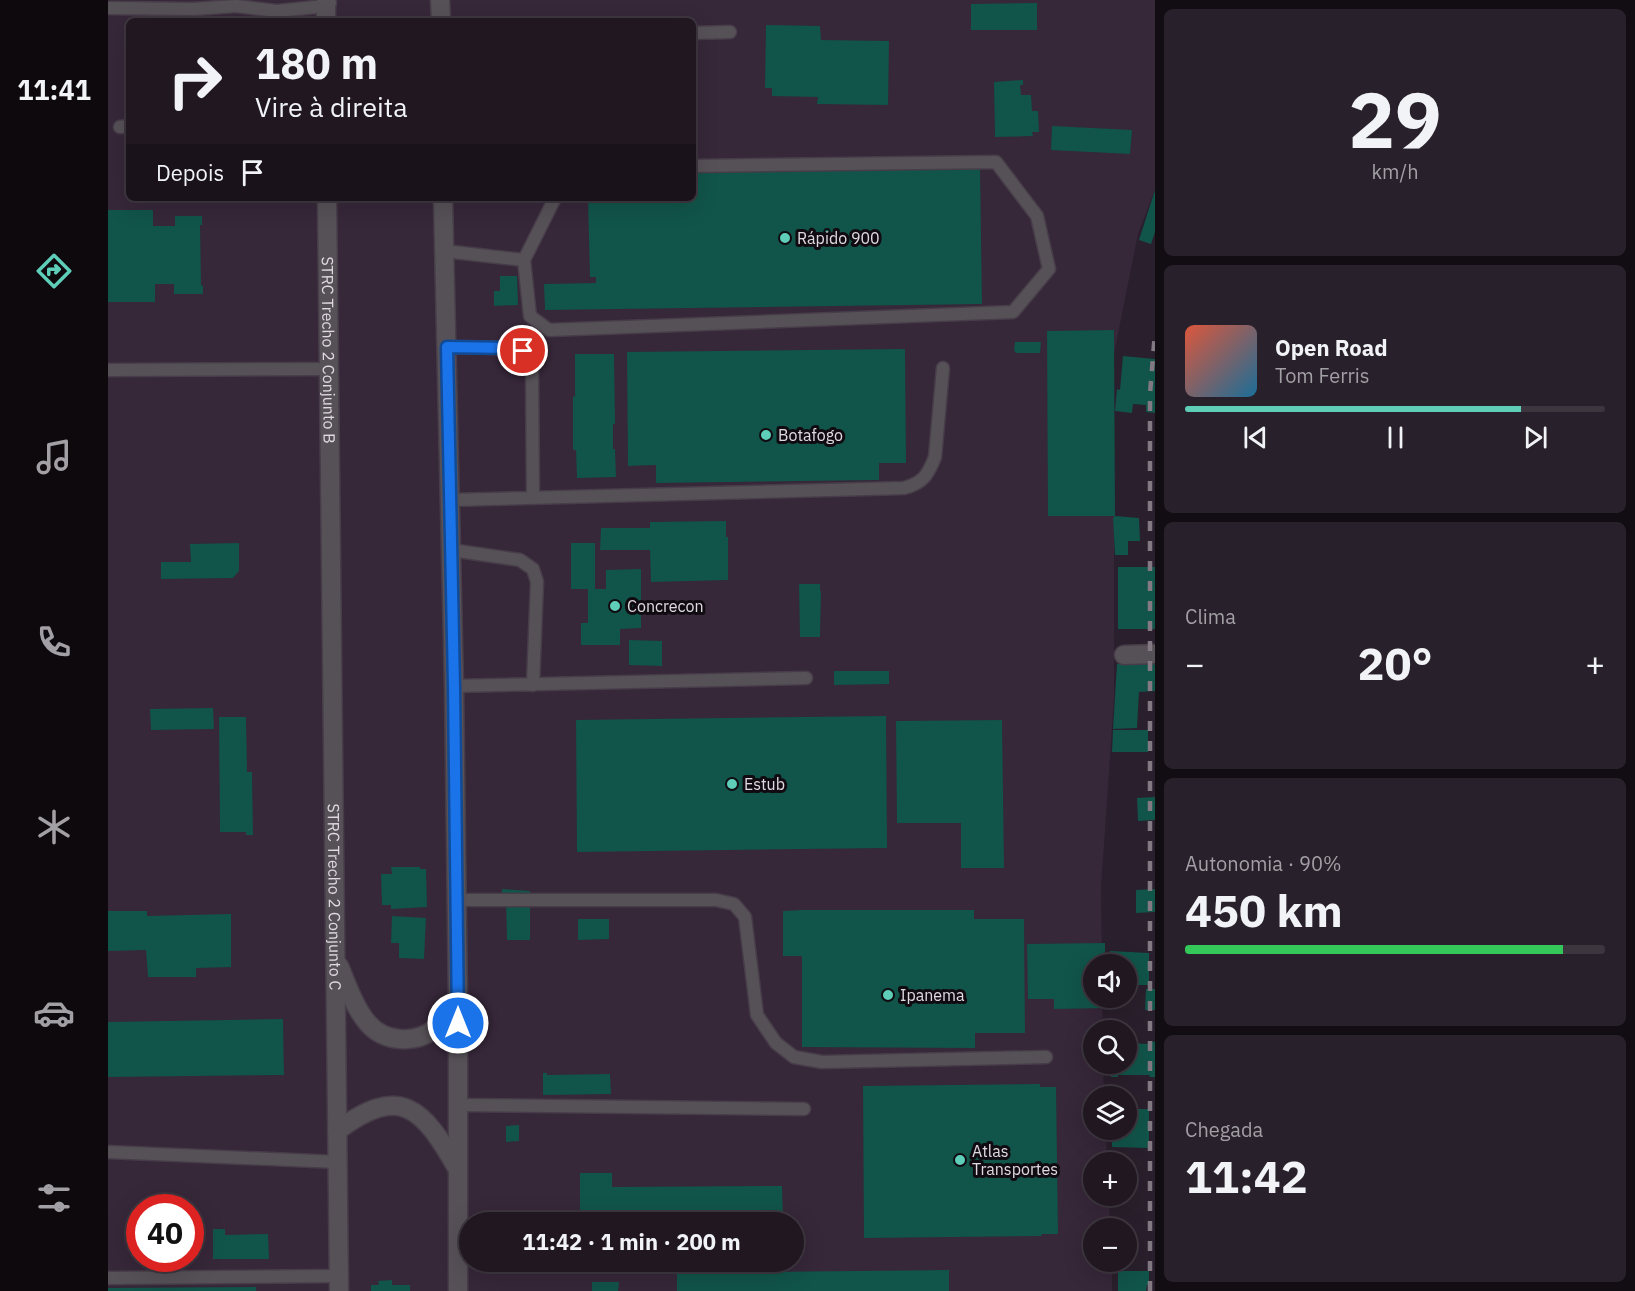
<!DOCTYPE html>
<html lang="pt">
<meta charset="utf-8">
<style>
:root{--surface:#201721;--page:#28202a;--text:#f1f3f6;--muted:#a29fa5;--line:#3d363f;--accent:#5eceb8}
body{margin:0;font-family:"IBM Plex Sans",sans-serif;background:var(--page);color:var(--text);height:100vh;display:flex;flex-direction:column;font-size:22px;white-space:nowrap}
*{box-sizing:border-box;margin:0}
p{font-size:20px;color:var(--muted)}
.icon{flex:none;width:33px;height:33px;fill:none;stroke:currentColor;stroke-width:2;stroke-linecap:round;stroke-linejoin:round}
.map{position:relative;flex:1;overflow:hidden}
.drawer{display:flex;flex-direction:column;gap:9px;padding:9px;background:#120d12;width:480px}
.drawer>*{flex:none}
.banner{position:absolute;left:18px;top:18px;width:570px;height:183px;border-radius:9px;box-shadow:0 6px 24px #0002,0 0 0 2px var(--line);background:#201721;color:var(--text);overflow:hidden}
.buttons{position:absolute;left:975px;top:954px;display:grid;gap:12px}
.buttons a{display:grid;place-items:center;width:54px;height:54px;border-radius:50%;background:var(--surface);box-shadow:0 6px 24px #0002,0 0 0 2px var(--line);font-size:30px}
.speed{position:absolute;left:18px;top:1194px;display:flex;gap:12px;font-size:30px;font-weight:700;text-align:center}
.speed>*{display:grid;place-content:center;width:78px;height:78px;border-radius:50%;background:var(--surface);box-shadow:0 6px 24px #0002,0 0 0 2px var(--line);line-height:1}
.speed .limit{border:9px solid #d22;background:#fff;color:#111}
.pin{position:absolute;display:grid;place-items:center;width:51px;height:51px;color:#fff;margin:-26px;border:3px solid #fff;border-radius:50%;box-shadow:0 2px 6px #0007}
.me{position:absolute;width:66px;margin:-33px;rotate:0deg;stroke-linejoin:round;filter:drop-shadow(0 0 4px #0008)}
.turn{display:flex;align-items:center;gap:21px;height:126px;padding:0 30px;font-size:27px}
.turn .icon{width:78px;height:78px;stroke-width:2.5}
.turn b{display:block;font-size:42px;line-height:51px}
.then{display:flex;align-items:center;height:57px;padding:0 30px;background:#0003;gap:12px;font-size:22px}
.big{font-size:45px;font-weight:800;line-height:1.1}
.drawer .tile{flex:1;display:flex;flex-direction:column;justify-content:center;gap:9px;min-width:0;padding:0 21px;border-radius:9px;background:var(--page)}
.drawer .dial{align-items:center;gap:0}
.dial b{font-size:78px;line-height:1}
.song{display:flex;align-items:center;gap:18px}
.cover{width:72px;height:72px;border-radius:9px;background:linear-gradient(135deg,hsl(10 70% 55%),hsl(200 70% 35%))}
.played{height:6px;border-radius:3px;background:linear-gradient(90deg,var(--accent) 80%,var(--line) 80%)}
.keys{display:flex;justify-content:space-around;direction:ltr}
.heat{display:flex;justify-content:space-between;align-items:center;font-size:33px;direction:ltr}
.charge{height:9px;border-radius:4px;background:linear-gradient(90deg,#34c759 90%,var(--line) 0)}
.trip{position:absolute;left:351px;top:1212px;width:345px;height:60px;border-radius:30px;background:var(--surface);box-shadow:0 6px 24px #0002,0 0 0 2px var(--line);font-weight:800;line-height:60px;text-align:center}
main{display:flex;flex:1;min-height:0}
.dock{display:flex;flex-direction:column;width:108px;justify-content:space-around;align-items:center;background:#0d090d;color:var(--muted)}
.dock .icon{width:42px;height:42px}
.dock .selected{color:var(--accent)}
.dock b{font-size:27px;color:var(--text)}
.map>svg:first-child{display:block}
.built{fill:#362739;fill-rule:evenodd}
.building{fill:#115449}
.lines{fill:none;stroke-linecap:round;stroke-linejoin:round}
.service-casing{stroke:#473d49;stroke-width:15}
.minor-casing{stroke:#473d49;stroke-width:21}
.tertiary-casing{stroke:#473d49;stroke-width:21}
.service{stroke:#565157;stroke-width:12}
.minor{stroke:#565157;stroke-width:18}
.tertiary{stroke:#565157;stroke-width:18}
.rail{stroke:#827983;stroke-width:4.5;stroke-dasharray:10 10;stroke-linecap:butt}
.route-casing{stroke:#114b97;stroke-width:15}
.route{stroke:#1a73e8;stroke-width:10}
.poi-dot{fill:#5eceb8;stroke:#100b11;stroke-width:2}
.labels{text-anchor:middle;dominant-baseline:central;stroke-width:6;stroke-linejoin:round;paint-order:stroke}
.poi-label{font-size:16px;fill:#e0d9e1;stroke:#100b11;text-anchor:start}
.street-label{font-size:16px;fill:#e0d9e1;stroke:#100b11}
</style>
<main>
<nav class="dock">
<b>11:41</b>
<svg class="icon selected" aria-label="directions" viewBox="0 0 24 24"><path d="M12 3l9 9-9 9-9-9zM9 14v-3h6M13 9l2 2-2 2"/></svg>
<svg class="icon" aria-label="music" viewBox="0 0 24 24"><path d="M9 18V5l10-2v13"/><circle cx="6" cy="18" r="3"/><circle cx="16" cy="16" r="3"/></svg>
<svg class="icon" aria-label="phone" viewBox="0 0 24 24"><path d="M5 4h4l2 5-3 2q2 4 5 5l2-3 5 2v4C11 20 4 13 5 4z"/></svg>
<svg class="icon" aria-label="climate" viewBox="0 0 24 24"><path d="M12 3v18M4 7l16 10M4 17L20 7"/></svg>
<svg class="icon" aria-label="car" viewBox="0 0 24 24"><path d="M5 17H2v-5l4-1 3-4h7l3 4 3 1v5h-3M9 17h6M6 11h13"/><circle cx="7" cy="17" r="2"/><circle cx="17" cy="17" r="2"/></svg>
<svg class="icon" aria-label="filters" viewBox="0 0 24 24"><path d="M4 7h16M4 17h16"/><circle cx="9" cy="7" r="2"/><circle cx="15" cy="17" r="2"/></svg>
</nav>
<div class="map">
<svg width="1047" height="1291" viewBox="0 0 1047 1291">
<rect width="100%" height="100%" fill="#2a1f2c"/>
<!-- built -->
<path class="built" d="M 0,0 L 1047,0 L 1047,190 L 1030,234 L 1006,354 L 1006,699 L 993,888 L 994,964 L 986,964 L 986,998 L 994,998 L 995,1030 L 986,1030 L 986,1064 L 995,1064 L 996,1096 L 986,1096 L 986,1130 L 998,1130 L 999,1162 L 986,1162 L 986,1196 L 1001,1196 L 1002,1228 L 986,1228 L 986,1262 L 1004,1262 L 1004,1291 L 0,1291 ZM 21,21 L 585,21 L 585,198 L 21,198 ZM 32,1208 L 82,1208 L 82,1258 L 32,1258 ZM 362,1222 L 686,1222 L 686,1262 L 362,1262 Z"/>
<!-- building -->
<path class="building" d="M 929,3 L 929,30 L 863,30 L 863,4 Z
M 658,25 L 712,26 L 713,40 L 781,41 L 780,105 L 709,104 L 710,97 L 664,96 L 664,88 L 657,88 Z
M 915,80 L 915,85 L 912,85 L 913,95 L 923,95 L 924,111 L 930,111 L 931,132 L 924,132 L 925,136 L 887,137 L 886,82 Z
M 944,126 L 1024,130 L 1022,154 L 943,150 Z
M 872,167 L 874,304 L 437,310 L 436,284 L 488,283 L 488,277 L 482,277 L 480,198 L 585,198 L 585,171 Z
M 1047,190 L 1047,232 L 1043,244 L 1031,240 Z
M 0,210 L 45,210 L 45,226 L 67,226 L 67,216 L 94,216 L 94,225 L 92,225 L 93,285 L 95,286 L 95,294 L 66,294 L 66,284 L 47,284 L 47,302 L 0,302 Z
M 392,276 L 409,276 L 410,305 L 386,306 L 386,291 L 392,291 Z
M 1006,330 L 1007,516 L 940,516 L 939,331 Z
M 907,342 L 933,342 L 932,353 L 909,353 L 906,351 Z
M 797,349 L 798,463 L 771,463 L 771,480 L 548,483 L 548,465 L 520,466 L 519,352 Z
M 467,354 L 506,354 L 507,424 L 505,424 L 505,449 L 507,449 L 508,477 L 469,478 L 468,450 L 465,450 L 465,396 L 467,397 Z
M 1015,356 L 1047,359 L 1047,413 L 1038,412 L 1038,405 L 1025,404 L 1024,413 L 1007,411 L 1009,389 L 1012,390 Z
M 1007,516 L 1031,518 L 1032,541 L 1020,541 L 1020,555 L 1007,555 L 1005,518 Z
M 618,521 L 618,537 L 620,537 L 620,580 L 543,582 L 542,550 L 492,550 L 493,528 L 542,528 L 542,522 Z
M 131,543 L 131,571 L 125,578 L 53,579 L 53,562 L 83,562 L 82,544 Z
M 463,543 L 487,543 L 487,589 L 498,589 L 498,570 L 533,569 L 533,628 L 512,629 L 512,645 L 473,645 L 473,623 L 480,623 L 480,589 L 463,589 Z
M 1010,567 L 1047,567 L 1047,629 L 1010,629 Z
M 691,584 L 712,584 L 712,591 L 713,591 L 712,637 L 692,637 Z
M 521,640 L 554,641 L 554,666 L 521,665 Z
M 1047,662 L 1047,691 L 1031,692 L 1029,728 L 1005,729 L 1009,664 Z
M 726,671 L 781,671 L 781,684 L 726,685 Z
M 105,708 L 106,729 L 43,730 L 42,709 Z
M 778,716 L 779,848 L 469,852 L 468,720 Z
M 111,717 L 138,717 L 139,772 L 144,772 L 145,835 L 138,835 L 138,832 L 112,832 Z
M 894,720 L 896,868 L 853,868 L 853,823 L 789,823 L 788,721 Z
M 1005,730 L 1040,730 L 1040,752 L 1004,752 Z
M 1047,797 L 1047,820 L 1030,821 L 1029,798 Z
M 283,867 L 312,867 L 312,869 L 318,869 L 319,907 L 283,909 L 283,905 L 274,905 L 273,874 L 284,874 Z
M 394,889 L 422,891 L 422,940 L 399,940 L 398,899 L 394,899 Z
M 1047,889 L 1047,912 L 1028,913 L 1028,890 Z
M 694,910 L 866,910 L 866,919 L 916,919 L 917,1033 L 867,1033 L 867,1048 L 694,1047 L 694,956 L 675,956 L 675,911 Z
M 0,911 L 39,911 L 39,916 L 123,914 L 123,967 L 88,968 L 88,977 L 40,977 L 38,950 L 0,951 Z
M 284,916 L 318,918 L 316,959 L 291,958 L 291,943 L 283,943 Z
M 470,919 L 501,919 L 501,939 L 470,940 Z
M 997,943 L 997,964 L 986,964 L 986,998 L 997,998 L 997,1008 L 946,1009 L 946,999 L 920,999 L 919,944 Z
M 1002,951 L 1041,953 L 1041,985 L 1018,985 L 1018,964 L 1002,964 Z
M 1038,989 L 1047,989 L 1047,1010 L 1037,1010 Z
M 175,1019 L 176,1075 L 0,1077 L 0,1022 Z
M 1042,1041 L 1047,1042 L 1047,1077 L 1041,1077 L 1042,1075 L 1010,1075 L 1010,1077 L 1003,1077 L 1003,1068 L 998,1067 L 998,1064 L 1018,1064 L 1018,1043 L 1042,1044 Z
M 435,1073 L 439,1073 L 439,1075 L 502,1074 L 503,1094 L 435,1095 Z
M 932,1084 L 932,1087 L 948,1087 L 950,1234 L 934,1234 L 933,1236 L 756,1238 L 755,1086 Z
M 1018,1109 L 1041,1109 L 1041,1148 L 1004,1147 L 1004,1130 L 1018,1130 Z
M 411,1125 L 411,1141 L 398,1142 L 398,1126 Z
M 472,1173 L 504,1173 L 504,1187 L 674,1186 L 675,1222 L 472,1222 Z
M 105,1229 L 117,1229 L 117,1235 L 160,1234 L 161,1259 L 105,1259 Z
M 841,1270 L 841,1291 L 569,1291 L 569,1273 Z
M 1010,1271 L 1041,1271 L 1041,1285 L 1039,1285 L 1038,1291 L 1010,1291 Z
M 284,1280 L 284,1285 L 302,1285 L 302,1291 L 263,1291 L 263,1285 L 271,1285 L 270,1281 Z
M 484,1282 L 511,1282 L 510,1291 L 484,1291 Z
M 148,1287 L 148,1291 L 0,1291 L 0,1288 Z"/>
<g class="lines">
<!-- service casing -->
<g class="service-casing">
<path id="service" d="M 0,8 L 86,9 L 128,6 L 169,11 L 218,6 L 222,3
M 585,33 L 622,32
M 12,127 L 21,126
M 447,198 L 416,260 L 422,316 L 441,330 L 905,312 L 941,269 L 929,216 L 888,162 L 585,166
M 336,251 L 416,260
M 339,347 L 406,348 C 417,351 421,355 424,366 L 425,497
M 0,370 L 221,369
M 342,500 L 796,488 C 815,483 820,475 827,457 L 835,368
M 343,550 L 412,560 L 425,569 L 429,582 L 425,685
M 346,686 L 698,678
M 348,900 L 608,900 L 626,904 L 637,917 L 649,1015 L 668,1043 L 686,1057 L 714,1062 L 938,1057
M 350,1105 L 696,1109
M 0,1152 L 230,1162
M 0,1278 L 231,1276"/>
</g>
<!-- minor casing -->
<g class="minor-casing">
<path id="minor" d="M 1016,655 L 1047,654"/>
</g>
<!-- tertiary casing -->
<g class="tertiary-casing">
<g id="tertiary">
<path d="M 218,0 L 218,21"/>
<path d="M 332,0 L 333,21"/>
<path id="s1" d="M 219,198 L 231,1291"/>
<path d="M 335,198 L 346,686 L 350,1002 L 350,1291"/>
<path d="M 231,966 C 239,984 245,1005 258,1021 C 275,1043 308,1045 329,1027 C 337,1020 343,1011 350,1002"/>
<path d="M 229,1131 C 292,1083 315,1108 349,1168"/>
</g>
</g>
<!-- service -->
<use href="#service" class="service"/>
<!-- minor -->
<use href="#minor" class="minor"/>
<!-- tertiary -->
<use href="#tertiary" class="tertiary"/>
<!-- rail -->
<path class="rail" d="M 1042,1291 L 1042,394 L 1047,332"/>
</g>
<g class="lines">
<!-- route casing -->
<g class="route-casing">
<path id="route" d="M 350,1023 L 346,686 L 339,347 L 406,348 L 415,351"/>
</g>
<!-- route -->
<use href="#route" class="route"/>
</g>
<!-- markers -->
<g class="poi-dot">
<circle cx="677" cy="238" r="6"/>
<circle cx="658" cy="435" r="6"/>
<circle cx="507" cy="606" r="6"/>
<circle cx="624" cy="784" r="6"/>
<circle cx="780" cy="995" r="6"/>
<circle cx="852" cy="1160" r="6"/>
</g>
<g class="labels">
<!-- poi labels -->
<g class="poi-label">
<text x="689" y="238">Rápido 900</text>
<text x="670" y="435">Botafogo</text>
<text x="519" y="606">Concrecon</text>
<text x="636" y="784">Estub</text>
<text x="792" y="995">Ipanema</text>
<text x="864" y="1151">Atlas<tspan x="864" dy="18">Transportes</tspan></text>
</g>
<!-- street labels -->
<g class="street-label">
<text stroke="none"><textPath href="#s1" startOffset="152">STRC Trecho 2 Conjunto B</textPath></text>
<text stroke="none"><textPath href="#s1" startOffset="699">STRC Trecho 2 Conjunto C</textPath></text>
</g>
</g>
</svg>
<div class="buttons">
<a><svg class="icon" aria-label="sound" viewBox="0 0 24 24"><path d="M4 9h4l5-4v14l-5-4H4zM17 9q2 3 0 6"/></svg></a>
<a><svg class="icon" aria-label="search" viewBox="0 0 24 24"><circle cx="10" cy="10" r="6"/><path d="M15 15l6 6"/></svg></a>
<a><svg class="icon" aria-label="layers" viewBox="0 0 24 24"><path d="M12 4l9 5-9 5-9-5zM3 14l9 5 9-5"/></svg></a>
<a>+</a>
<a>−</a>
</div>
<div class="speed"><div class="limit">40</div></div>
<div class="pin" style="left:415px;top:351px;background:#d93025"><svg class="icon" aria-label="arrive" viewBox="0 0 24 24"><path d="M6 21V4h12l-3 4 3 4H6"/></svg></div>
<svg class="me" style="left:350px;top:1023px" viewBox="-20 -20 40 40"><circle r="17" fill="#1a73e8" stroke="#fff" stroke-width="3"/><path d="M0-11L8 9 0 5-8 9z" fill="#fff"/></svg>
<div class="trip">11:42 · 1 min · 200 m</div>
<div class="banner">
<div class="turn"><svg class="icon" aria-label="right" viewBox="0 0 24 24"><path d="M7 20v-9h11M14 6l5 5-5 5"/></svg><div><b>180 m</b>Vire à direita</div></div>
<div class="then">Depois<svg class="icon" aria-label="arrive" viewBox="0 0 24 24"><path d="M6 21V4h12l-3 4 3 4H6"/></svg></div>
</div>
</div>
<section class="drawer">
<div class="tile dial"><b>29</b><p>km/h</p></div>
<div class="tile">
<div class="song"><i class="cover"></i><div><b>Open Road</b><p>Tom Ferris</p></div></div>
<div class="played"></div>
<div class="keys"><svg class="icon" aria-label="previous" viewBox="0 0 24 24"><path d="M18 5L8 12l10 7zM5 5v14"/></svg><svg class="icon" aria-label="pause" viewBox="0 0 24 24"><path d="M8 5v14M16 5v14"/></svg><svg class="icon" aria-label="next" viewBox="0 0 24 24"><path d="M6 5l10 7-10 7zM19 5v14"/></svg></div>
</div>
<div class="tile"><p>Clima</p>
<div class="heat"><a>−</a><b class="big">20°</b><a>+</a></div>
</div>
<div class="tile"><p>Autonomia · 90%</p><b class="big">450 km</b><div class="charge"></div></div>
<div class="tile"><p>Chegada</p><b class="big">11:42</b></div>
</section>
</main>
